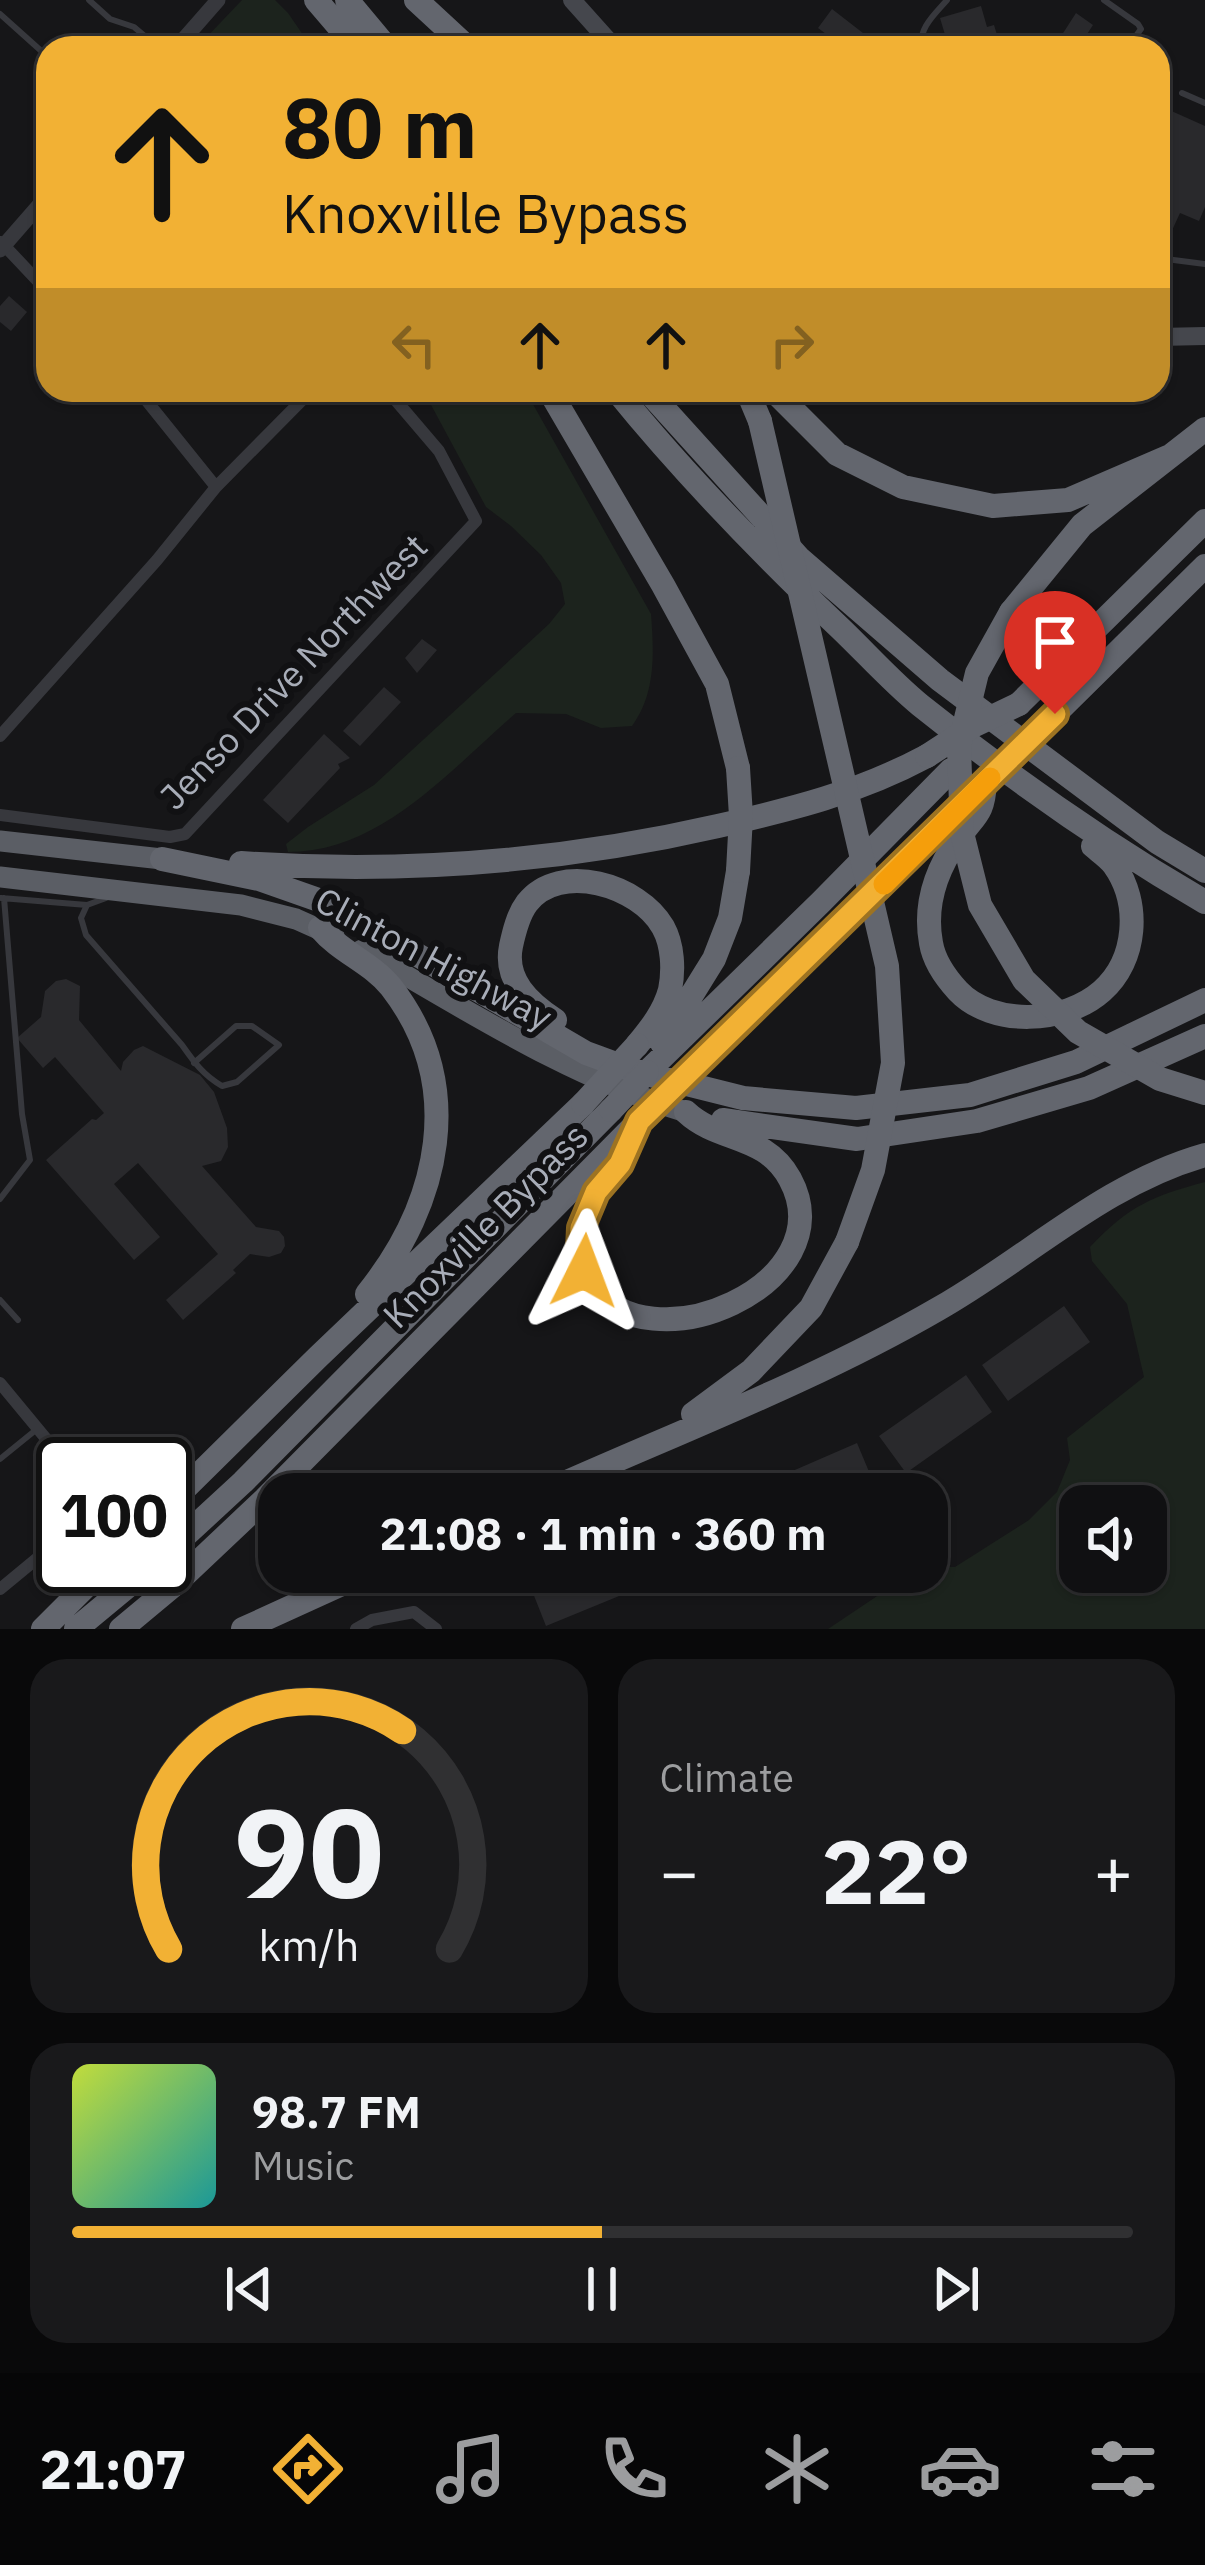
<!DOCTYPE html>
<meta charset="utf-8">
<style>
:root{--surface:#101012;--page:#19191b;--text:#f1f3f6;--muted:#9c9d9f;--line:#303032;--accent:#f2b134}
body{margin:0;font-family:"IBM Plex Sans",sans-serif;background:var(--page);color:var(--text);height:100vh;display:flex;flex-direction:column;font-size:45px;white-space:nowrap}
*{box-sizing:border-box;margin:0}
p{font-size:39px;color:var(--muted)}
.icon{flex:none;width:66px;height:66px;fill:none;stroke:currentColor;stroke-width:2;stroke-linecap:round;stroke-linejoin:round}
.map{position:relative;height:1629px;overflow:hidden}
.details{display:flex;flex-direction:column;gap:30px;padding:30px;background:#09090a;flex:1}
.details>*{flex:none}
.hud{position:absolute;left:36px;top:36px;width:1134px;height:366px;border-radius:36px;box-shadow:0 3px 9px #0004,0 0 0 3px var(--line);background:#f2b134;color:#111;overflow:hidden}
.fabs{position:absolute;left:1059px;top:1485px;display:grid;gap:24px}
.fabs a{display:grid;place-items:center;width:108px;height:108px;border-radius:24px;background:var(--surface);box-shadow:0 3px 9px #0004,0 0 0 3px var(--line);font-size:60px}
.speed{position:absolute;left:36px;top:1437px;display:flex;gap:24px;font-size:60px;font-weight:700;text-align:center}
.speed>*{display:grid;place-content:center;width:156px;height:156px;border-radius:50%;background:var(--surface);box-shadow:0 3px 9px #0004,0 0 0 3px var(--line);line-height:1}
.speed .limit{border:6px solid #111;border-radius:18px;background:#fff;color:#111}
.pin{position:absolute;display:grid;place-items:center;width:102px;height:102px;color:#fff;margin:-123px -51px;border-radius:50% 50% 50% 0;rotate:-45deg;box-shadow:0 0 12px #0007}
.pin .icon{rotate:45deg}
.me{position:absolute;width:132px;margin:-66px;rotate:3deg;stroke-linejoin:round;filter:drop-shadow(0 0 9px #0008)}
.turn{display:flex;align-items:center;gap:42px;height:252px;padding:0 48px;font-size:54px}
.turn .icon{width:156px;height:156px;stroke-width:2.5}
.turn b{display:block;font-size:84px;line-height:102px}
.lanes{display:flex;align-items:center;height:114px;padding:0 48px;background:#0003;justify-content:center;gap:60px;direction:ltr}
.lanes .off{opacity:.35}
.big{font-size:90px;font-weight:700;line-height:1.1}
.details .tile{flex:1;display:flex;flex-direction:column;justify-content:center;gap:18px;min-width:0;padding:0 42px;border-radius:36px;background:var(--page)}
.details .dial{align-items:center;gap:0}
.dial svg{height:312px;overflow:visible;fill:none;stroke:var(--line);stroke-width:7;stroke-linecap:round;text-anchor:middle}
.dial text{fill:var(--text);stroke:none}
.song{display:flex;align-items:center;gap:36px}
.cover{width:144px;height:144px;border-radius:18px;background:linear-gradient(135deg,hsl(70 70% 55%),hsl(180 70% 35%))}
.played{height:12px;border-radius:6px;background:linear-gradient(90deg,var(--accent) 50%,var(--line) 50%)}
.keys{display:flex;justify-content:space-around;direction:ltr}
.heat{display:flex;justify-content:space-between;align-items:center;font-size:66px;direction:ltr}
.details .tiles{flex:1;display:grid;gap:30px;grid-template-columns:1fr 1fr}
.tile:last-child{grid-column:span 2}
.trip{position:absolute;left:258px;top:1473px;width:690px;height:120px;border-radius:36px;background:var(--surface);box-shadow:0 3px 9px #0004,0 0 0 3px var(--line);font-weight:700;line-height:120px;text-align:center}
.tabs{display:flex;height:192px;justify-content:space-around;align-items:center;background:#060607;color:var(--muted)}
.tabs .icon{width:84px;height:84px}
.tabs .active{color:var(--accent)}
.tabs b{font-size:54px;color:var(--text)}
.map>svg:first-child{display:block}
.green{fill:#1c231d;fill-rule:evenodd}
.building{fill:#29292c}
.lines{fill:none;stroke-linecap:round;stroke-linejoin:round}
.service{stroke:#37383d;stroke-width:6}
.minor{stroke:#37383d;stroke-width:12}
.tertiary{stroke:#37383d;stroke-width:15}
.secondary{stroke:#45474d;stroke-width:18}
.trunk{stroke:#5b5e65;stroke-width:21}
.motorway{stroke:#63666e;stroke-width:24}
.motorway-bridge{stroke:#63666e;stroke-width:24}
.route-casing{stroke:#9d7322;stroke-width:30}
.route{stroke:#f2b134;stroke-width:21}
.slow{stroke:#f59e0b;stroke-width:21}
.labels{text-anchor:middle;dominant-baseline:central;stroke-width:12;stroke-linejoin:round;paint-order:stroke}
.street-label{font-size:36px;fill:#a8adb8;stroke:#111113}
</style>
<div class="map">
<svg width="1205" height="1629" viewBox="0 0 1205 1629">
<rect width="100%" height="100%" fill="#161618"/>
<!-- green -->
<path class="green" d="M 242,0 L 275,0 L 288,13 L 312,48 L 199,48 L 202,42 Z
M 423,390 L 525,390 L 651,614 C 654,653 656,693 632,726 L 601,728 L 566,714 L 516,713 C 450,770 381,852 288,852 L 286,844 L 308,827 L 374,785 L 549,624 L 565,604 L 561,583 L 541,555 L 511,526 L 486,507 Z
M 1205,1182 L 1205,1629 L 828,1629 L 913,1572 L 927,1572 L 927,1567 L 955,1567 L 1029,1520 L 1057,1492 L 1070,1460 L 1067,1438 L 1144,1377 L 1127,1304 L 1092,1261 L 1090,1247 C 1129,1206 1152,1196 1205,1182 ZM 1080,1506 L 1146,1506 L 1146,1572 L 1080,1572 Z"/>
<!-- building -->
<path class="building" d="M 981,6 L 987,27 L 994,25 L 1001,48 L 949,48 L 940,18 Z
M 832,9 L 872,40 L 866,48 L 845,48 L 818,28 Z
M 1076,13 L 1093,25 L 1078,48 L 1069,48 L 1058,41 Z
M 1158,105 L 1205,126 L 1205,207 L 1199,221 L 1180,213 L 1169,237 L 1158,232 Z
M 9,296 L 27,312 L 11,331 L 0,322 L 0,306 Z
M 422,639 L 437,650 L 417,673 L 405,658 Z
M 384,687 L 401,702 L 360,746 L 343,731 Z
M 324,734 L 350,758 L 338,764 L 340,768 L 288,823 L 263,800 Z
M 66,979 L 80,986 L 79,1020 L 121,1071 L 123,1062 L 134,1050 L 143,1046 L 200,1075 L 214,1092 L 227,1128 L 228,1147 L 221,1161 L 202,1166 L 256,1227 L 279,1231 L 284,1237 L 285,1246 L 281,1253 L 269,1257 L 250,1254 L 233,1270 L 236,1273 L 183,1320 L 166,1300 L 218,1254 L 138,1163 L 114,1184 L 160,1237 L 134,1260 L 46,1160 L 92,1119 L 96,1120 L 104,1113 L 55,1057 L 43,1068 L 17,1038 L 41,1017 L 45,991 L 56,981 Z
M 1064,1306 L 1090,1342 L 1008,1401 L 982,1365 Z
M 966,1375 L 992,1412 L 906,1473 L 879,1436 Z
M 857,1443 L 875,1486 L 857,1494 L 764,1494 L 760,1485 Z
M 556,1572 L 635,1572 L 641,1587 L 546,1626 L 529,1583 Z"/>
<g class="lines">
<!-- service -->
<path class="service" d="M 89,0 L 110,19 L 134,27 L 159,48
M 1104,0 L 1138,24 L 1141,29 L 1127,48
M 0,14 L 48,57
M 125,48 L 141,33
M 922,48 C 918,28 935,14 947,0
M 1182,93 L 1205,103
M 1158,258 L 1205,264
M 1,898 L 87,905 L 106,898
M 87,905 L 81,918 L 86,935 L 182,1045 C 194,1062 203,1075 222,1086 L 237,1082 L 279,1045 L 252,1026 L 236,1026 L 194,1063
M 0,1199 L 30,1160 L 22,1114 L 4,898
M 0,1300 L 18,1320
M 0,1459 L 37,1429"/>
<!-- minor -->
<path class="minor" d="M 1,242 L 48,292
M 138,390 L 216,487
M 0,736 L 157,560 L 216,487 L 312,390
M 0,815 L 170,837 L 185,834 L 476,521 L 439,451 L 387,390
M 0,1383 L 67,1464
M 0,1589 L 63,1537
M 356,1629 L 372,1620 L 414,1612 L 436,1629"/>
<!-- tertiary -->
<path class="tertiary" d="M 176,48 L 218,0
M 0,250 L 48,195"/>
<!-- secondary -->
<path class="secondary" d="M 572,0 L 615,48
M 1158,337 L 1205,336"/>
<!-- trunk -->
<path class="trunk" d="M 0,841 L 162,859
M 0,877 L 241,905 L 296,919 L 334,936
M 362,950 C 467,1010 569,1077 686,1112"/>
<!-- motorway -->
<path class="motorway" d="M 316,0 L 357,48
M 347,0 L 387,48
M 416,0 L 468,48
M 549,390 L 663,585 L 717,684 L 738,768
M 616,390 C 685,475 762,554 841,629 C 867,654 892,682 920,705 C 1010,777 1105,844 1205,902
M 647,390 L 799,558 L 940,680 L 1157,842 L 1205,871
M 747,390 L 760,421
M 773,390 L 837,454 L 903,487 L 993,506 L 1068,500 L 1170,456
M 1011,612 L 1082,525 L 1205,429
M 1019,704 L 1205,521
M 1055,714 L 1205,566
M 985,783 C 983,816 975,814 958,839 C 936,870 924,905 931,943 C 934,961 946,978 958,991 C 992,1027 1065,1024 1102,991 C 1137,960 1141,903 1114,865 C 1109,858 1100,852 1093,846
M 162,859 L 259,879 L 330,904 L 586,1053 L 635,1071 L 743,1098 L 856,1108 L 970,1095 L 1076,1062 L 1205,1000
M 241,863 C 402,874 561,862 718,826 C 792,809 858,793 927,756
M 320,928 C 340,952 372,963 391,987 C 467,1085 440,1203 367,1294
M 555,1020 C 529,1003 504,980 511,946 C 514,932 518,915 527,903 C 560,861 639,885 663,927 C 673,945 674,970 670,990 C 664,1012 651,1028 637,1045
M 662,1043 L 714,959 L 730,918 L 738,871
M 701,1061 L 970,798
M 647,1072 L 821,902 L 951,770
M 723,1120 L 857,1139 L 977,1121 L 1089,1088 L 1205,1036
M 633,1136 C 629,1144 626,1153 622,1161 C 616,1171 606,1179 598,1189 C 591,1199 583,1218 581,1230 C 577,1248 581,1268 591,1283 C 646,1371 847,1284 790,1179 C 765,1133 719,1143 686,1112
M 693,1414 L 751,1371 L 811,1308 L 847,1242
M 540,1494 C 673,1434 812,1382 938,1309 C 1028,1258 1103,1184 1205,1155
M 165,1508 L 318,1357 L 583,1104
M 165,1554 L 243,1482 L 611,1110
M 43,1629 L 106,1566
M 76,1629 L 152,1566
M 121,1629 L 175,1584 L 265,1499 L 639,1121
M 243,1629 L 368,1572"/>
<!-- motorway-bridge -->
<path class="motorway-bridge" d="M 760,421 L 887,966 L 893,1063 L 873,1170 L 847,1242
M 1011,612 L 977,673 L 959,747 L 962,833 L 980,905 L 1024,980 L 1078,1032 L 1160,1079 L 1205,1093
M 927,756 L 973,726 L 1019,704
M 985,783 L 1055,714
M 738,871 L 741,816 L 738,768
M 583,1104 L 637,1045
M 611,1110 L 647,1072
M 639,1121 L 701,1061"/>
</g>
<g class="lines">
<!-- route casing -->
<g class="route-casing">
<path id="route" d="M 584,1271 L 580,1249 L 581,1228 L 596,1192 L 620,1164 L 639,1121 L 1055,714"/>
</g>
<!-- route -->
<use href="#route" class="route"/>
<!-- slow -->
<path class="slow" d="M 884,884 L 990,778"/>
</g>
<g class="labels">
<!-- street labels -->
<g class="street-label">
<text transform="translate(293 671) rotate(-46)">Jenso Drive Northwest</text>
<text transform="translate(434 958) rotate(28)">Clinton Highway</text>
<text transform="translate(485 1225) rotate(-45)">Knoxville Bypass</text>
</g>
</g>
</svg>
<div class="fabs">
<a><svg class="icon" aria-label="sound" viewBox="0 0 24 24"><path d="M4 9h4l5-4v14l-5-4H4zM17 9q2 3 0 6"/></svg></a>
</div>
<div class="speed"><div class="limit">100</div></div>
<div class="pin" style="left:1055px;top:714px;background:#d93025"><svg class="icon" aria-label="arrive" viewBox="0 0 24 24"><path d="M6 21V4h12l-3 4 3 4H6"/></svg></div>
<svg class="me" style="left:584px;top:1271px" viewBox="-20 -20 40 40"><path d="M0-17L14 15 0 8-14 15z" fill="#f2b134" stroke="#fff" stroke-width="4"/></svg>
<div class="trip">21:08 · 1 min · 360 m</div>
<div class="hud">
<div class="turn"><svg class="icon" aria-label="ahead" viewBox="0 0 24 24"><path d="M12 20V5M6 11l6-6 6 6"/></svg><div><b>80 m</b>Knoxville Bypass</div></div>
<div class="lanes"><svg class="icon off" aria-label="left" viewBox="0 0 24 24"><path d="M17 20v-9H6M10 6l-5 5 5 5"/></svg><svg class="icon" aria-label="ahead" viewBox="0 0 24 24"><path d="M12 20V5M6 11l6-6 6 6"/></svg><svg class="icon" aria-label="ahead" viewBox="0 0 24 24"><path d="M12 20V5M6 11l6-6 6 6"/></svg><svg class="icon off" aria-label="right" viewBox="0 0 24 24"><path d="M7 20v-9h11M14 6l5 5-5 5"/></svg></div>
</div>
</div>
<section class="details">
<div class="tiles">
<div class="tile dial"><svg viewBox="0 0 100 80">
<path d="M14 69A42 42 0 1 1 86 69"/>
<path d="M14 69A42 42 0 0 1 74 13" stroke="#f2b134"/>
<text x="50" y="56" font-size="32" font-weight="700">90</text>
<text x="50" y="72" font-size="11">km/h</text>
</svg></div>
<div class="tile"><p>Climate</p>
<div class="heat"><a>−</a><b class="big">22°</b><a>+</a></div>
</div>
<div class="tile">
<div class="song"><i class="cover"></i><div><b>98.7 FM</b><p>Music</p></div></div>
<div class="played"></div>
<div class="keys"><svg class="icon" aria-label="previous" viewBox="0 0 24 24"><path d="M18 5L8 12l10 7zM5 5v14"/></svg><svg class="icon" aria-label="pause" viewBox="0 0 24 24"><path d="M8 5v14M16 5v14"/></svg><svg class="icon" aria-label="next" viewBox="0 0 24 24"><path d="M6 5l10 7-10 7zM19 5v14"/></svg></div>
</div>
</div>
</section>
<nav class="tabs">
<b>21:07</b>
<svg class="icon active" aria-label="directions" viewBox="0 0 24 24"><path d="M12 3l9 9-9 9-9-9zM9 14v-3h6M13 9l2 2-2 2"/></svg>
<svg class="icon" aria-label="music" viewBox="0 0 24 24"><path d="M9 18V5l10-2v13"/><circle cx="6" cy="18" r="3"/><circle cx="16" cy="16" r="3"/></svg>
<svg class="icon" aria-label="phone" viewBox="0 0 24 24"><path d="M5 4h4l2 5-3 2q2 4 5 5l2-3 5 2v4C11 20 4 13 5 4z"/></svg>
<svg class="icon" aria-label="climate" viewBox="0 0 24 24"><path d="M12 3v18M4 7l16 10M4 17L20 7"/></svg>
<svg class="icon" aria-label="car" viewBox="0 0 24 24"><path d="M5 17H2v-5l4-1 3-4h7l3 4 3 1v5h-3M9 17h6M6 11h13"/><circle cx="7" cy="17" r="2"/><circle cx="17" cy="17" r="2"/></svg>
<svg class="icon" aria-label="filters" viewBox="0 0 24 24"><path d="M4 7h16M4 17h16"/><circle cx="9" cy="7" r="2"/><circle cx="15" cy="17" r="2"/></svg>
</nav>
